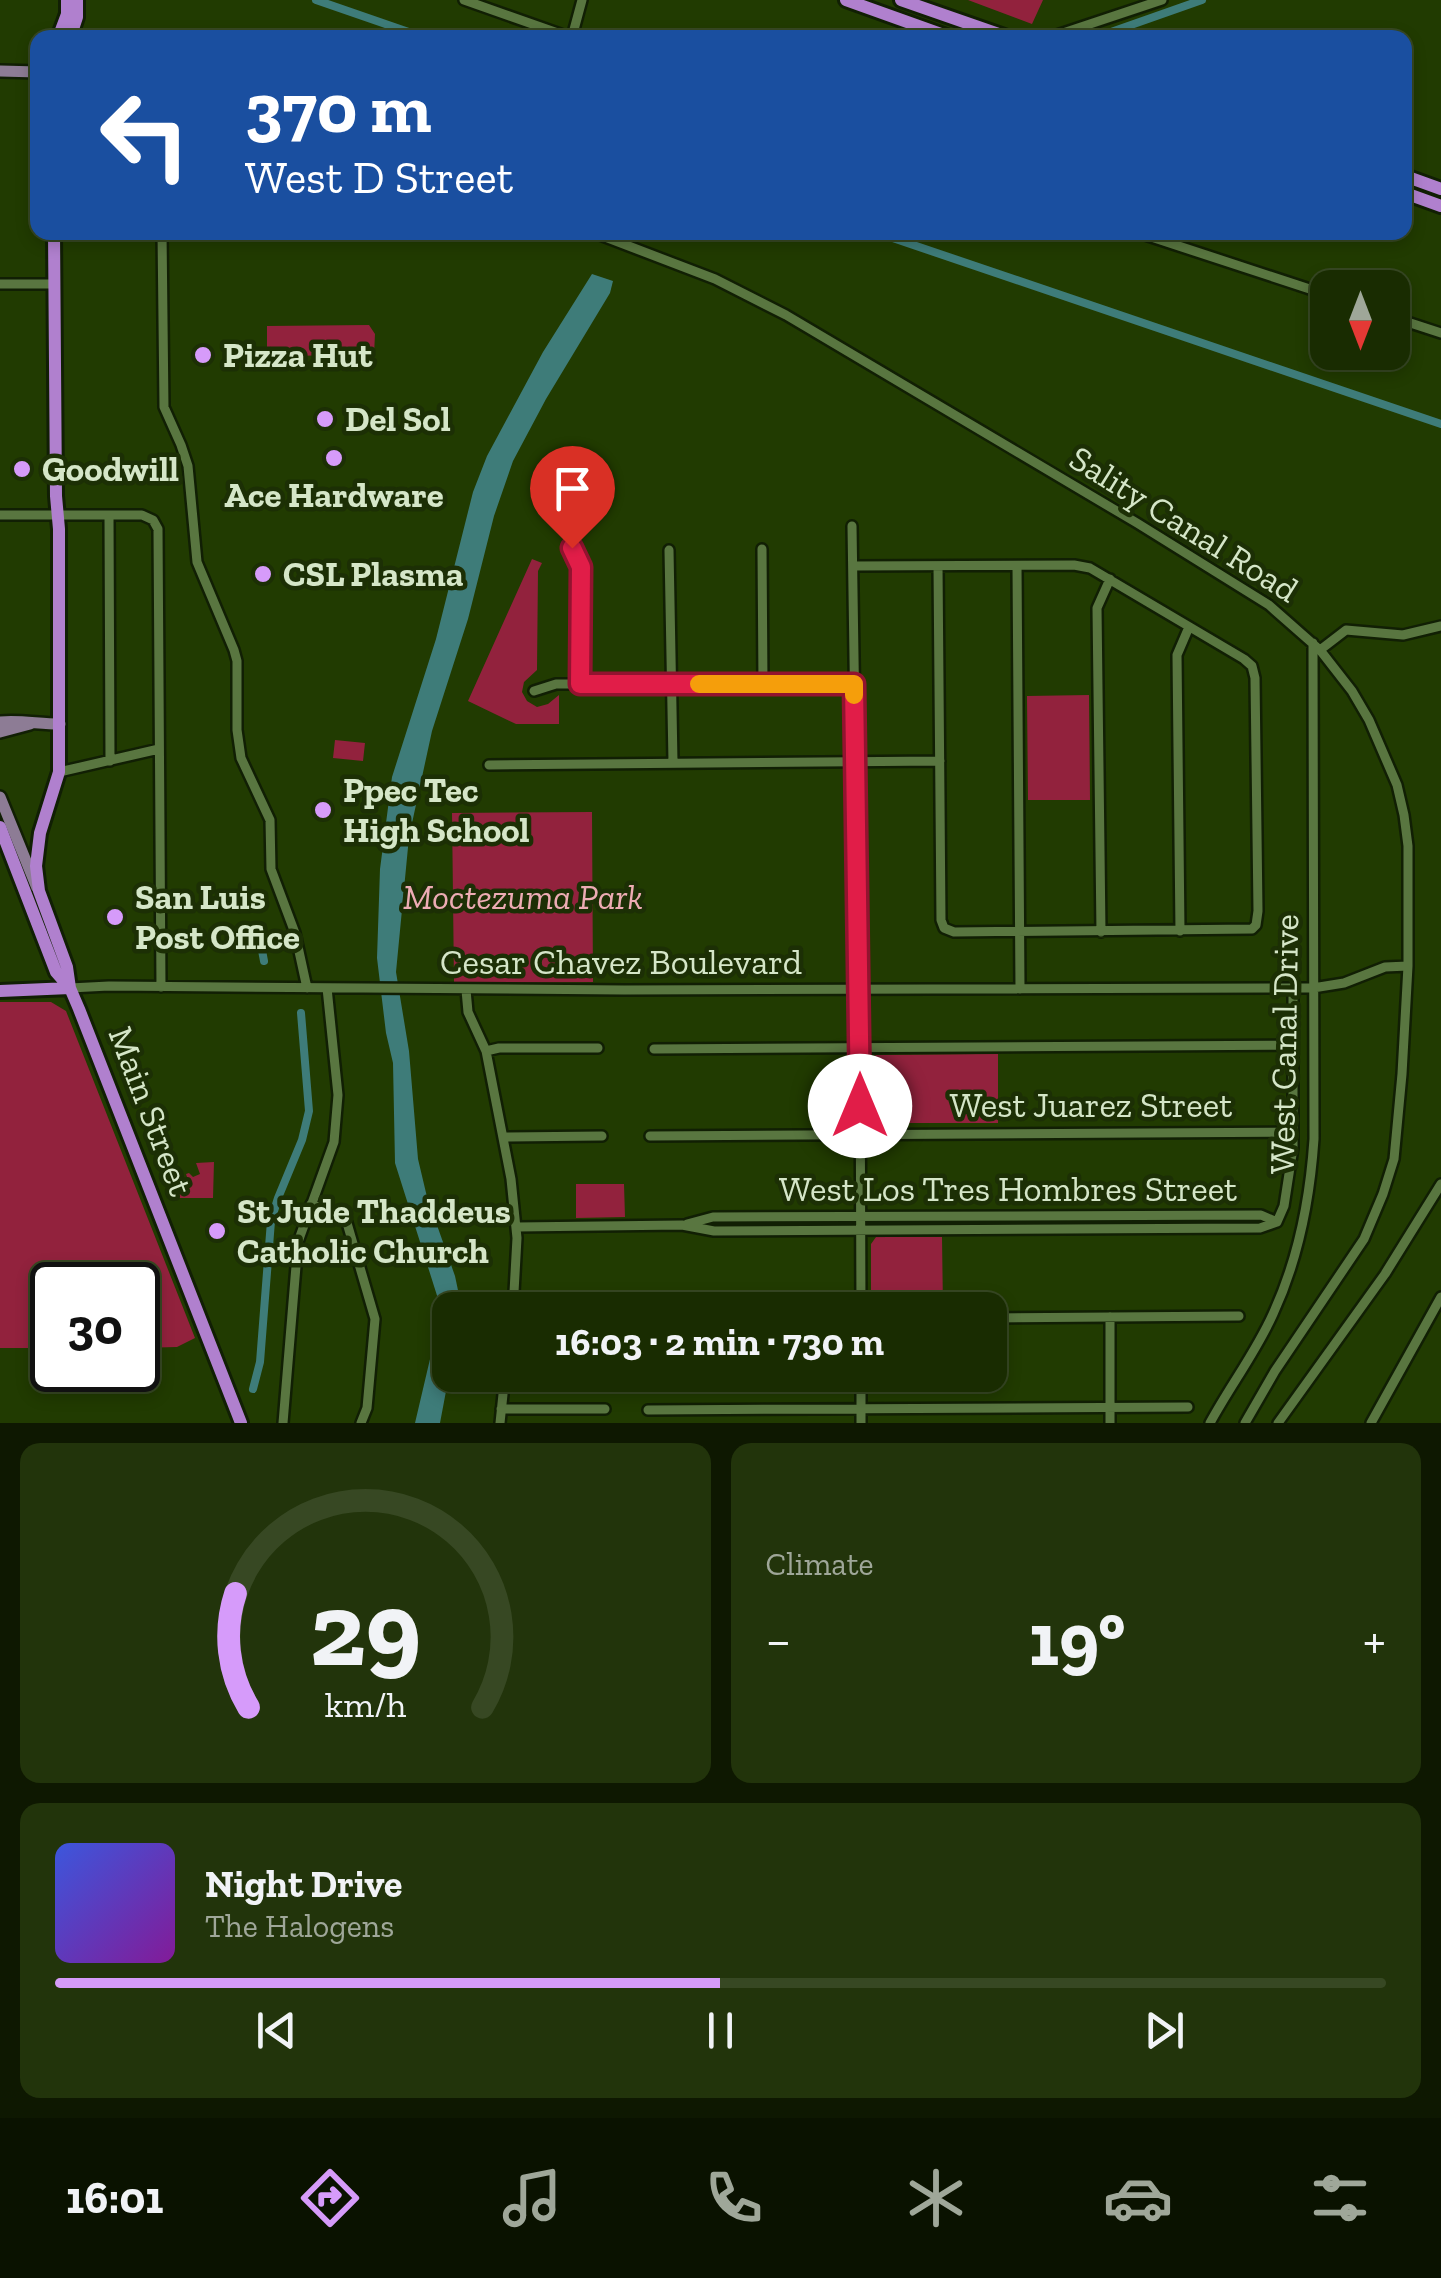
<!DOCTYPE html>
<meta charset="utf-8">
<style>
:root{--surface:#192c01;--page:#22340b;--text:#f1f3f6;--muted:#9fa799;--line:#374823;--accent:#d69bfa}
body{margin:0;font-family:"Zilla Slab",serif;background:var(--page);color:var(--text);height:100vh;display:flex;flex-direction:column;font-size:38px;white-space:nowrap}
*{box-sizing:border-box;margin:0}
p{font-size:32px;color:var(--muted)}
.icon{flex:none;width:55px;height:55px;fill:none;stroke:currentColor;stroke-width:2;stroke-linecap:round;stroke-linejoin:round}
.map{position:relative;height:1423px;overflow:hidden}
.sheet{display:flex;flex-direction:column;gap:20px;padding:20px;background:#0e1801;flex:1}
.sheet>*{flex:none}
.banner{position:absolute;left:30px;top:30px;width:1382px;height:210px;border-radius:20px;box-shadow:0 5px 15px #0003,0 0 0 2px var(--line);background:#1a4fa0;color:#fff;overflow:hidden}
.needle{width:65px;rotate:180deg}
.buttons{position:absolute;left:1310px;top:270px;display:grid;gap:20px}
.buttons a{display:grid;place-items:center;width:100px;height:100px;border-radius:20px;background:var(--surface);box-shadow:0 5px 15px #0003,0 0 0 2px var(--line);font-size:50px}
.speed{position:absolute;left:30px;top:1262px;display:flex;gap:20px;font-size:50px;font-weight:700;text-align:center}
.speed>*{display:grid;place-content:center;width:130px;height:130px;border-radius:50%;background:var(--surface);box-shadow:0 5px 15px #0003,0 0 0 2px var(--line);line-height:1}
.speed .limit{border:5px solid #111;border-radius:15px;background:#fff;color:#111}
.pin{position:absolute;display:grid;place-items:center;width:85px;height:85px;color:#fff;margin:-102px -42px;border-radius:50% 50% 50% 0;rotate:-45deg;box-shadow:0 0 10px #0007}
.pin .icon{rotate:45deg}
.me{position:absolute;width:110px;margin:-55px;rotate:0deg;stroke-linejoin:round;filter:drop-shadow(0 0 8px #0008)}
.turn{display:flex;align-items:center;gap:35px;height:210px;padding:0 50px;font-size:45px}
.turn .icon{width:130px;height:130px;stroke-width:2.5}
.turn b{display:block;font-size:70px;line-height:85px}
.big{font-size:75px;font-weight:700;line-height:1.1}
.sheet .card{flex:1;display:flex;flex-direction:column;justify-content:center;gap:15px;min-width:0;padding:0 35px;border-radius:20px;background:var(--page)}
.sheet .dial{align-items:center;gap:0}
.dial svg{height:260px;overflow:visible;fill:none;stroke:var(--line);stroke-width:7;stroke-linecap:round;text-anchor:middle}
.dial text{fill:var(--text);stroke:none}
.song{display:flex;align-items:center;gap:30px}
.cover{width:120px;height:120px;border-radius:15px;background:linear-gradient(135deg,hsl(230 70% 55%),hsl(290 70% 35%))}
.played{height:10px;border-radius:5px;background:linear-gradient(90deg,var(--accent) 50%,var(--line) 50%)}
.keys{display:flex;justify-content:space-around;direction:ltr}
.heat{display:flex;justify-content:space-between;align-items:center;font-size:55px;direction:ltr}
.sheet .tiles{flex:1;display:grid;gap:20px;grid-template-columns:1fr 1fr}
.card:last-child{grid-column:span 2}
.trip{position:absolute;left:432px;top:1292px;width:575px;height:100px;border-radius:20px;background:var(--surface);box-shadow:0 5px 15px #0003,0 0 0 2px var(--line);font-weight:700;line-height:100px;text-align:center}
.tabs{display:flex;height:160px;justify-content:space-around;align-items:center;background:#0a1200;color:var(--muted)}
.tabs .icon{width:70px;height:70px}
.tabs .active{color:var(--accent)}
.tabs b{font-size:45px;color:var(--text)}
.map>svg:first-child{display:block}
.green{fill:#92223d}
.water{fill:#3e7c79}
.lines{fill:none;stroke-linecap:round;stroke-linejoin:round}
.canal{stroke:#3e7c79;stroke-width:8}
.minor-casing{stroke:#111f04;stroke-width:14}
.major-casing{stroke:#111f04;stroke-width:16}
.highway-casing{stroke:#111f04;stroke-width:18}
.minor{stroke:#597640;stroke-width:9}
.major{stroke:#8d7c95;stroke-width:11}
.highway{stroke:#b080ce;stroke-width:12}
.route-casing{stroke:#92132f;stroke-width:25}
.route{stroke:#e11d48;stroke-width:18}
.slow{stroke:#f59e0b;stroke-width:18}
.poi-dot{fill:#d69bfa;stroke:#1c2f05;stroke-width:4}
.labels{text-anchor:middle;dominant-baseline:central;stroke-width:9;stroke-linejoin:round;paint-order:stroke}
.poi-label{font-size:35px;font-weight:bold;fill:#d5e6c8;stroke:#1c2f05;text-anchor:start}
.street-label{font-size:35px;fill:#d5e6c8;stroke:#1c2f05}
.park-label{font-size:35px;font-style:italic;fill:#edacb4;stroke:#1c2f05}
</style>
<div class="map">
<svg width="1441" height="1423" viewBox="0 0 1441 1423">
<rect width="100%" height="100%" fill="#213b01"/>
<!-- green -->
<path class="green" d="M 968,0 L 1043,0 L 1032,24 Z
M 369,325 L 375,334 L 374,355 L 267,356 L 267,326 Z
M 532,559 L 542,563 L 538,571 L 537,670 L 524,682 L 522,692 L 527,701 L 537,707 L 548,704 L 559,695 L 559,724 L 516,724 L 468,701 Z
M 1089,695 L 1090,800 L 1028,800 L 1027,696 Z
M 335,740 L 365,743 L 363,761 L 333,758 Z
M 592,812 L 593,982 L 454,983 L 452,813 Z
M 0,1002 L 51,1002 L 66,1011 L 195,1338 L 177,1347 L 138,1348 L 138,1285 L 52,1285 L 52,1348 L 0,1348 Z
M 998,1054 L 998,1123 L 877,1123 L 870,1117 L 870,1059 L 876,1055 Z
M 214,1162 L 213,1198 L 176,1198 L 176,1191 L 190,1186 L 186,1174 L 189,1173 L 193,1177 L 200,1174 L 196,1163 Z
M 576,1184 L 624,1184 L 625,1217 L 576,1218 Z
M 876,1237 L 942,1237 L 943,1308 L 875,1309 L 871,1304 L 871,1244 Z"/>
<!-- water -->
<path class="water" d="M 592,274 L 613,281 L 610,293 L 546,399 L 513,461 L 494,516 L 468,619 L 432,731 L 409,837 L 396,972 L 409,1051 L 418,1159 L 427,1197 L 455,1276 L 459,1295 L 458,1310 L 450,1310 L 450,1370 L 440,1423 L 415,1423 L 438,1325 L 440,1305 L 395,1163 L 393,1063 L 386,1033 L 377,958 L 380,869 L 392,777 L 436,639 L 473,492 L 487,456 L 543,352 Z"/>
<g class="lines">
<!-- canal -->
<path class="canal" d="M 316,0 L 426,38
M 1094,38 L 1202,0
M 875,232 L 1441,424
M 622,234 L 623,232
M 258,929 L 264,961
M 253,1389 L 260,1362 L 271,1221 L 278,1198 L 302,1140 L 309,1111 L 301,1013"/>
<!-- minor casing -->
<g class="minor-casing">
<path id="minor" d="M 464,0 L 572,38
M 572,37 L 582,0
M 1048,38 L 1162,0
M 162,232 L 164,407 L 181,445 L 188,466 L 197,562 L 234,650 L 237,661 L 237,730 L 241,758 L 270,820 L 271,869 L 295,933 L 307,988
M 592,232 L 715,279 L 786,315 L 1137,523 L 1269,605 L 1320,650 L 1352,691 L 1369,720 L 1397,785 L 1404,815 L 1408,846 L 1408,966 L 1402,1074 L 1394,1159 L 1383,1194 L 1364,1239 L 1275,1371 L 1245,1423
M 1136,232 L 1328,295
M 0,284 L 54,284
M 1392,317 L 1441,333
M 0,515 L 142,515 L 153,520 L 158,529 L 161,987
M 109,515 L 110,761
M 852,526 L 860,1049 L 861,1310
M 572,548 L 581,567 L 581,683
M 762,549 L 763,684
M 669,550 L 673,762
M 853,566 L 1074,565 L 1090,568 L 1244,659 L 1252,666 L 1255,678 L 1258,911 L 1256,925 L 1252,929 L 954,932 L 944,928 L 941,920 L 938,566
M 1017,566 L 1020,989
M 1320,650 L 1346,630 L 1403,635 L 1441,626
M 534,691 L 556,684 L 854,684
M 489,765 L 940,761
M 59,772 L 159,749
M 1180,931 L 1177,655 L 1189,627
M 1101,932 L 1097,608 L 1110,579
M 70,988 L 109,986 L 624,990 L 1313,988 L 1344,983 L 1385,967 L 1408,966
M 466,990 L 468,1012 L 486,1051 L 511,1179 L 517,1238 L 513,1310
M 654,1049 L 1293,1045
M 486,1051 L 499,1048 L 598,1048
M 650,1136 L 1293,1132
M 503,1137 L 602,1136
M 311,1204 L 339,1214 L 347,1223 L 375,1319 L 367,1408 L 361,1423
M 1277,1222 L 1284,1206 L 1293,1148 L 1293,988
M 687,1224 L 713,1217 L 1261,1215 L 1277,1222
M 517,1227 L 682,1225 L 714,1231 L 1260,1228 L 1277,1222
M 1110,1317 L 1110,1423
M 990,1318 L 1239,1316
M 501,1409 L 605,1409
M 648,1410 L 1188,1407
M 283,1423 L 298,1242 L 334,1142 L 338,1095 L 327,988
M 500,1423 L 505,1375
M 861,1423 L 861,1375
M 1210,1423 C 1230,1386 1256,1352 1273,1314 C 1298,1260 1310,1199 1314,1139 L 1313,643
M 1278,1423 L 1385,1274 L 1441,1184
M 1371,1423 L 1441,1297"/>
</g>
<!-- major casing -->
<g class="major-casing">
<path id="major" d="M 0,71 L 38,72
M 0,722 C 20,720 39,724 60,724
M 0,732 L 30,724
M 0,797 L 37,888"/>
</g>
<!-- highway casing -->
<g class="highway-casing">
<path id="highway" d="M 846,0 L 952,38
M 901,0 L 1010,38
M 58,38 L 67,14 L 67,0
M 70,38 L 77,17 L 77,0
M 1405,176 L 1441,189
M 1405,193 L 1441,206
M 54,232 L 56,496 L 59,529 L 59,772 L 40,833 L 36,866 L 39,891 L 67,967 L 70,988
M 0,827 L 56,972 L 70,988 L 79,1009 L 241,1423
M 0,991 L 70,988"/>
</g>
<!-- minor -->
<use href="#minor" class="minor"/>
<!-- major -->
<use href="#major" class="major"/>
<!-- highway -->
<use href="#highway" class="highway"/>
</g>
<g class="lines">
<!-- route casing -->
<g class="route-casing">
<path id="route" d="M 572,548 L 581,567 L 580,684 L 854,684 L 860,1106"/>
</g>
<!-- route -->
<use href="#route" class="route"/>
<!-- slow -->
<path class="slow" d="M 699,684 L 854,684 L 854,695"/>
</g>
<!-- markers -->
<g class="poi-dot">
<circle cx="203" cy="355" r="10"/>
<circle cx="325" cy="419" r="10"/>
<circle cx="334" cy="458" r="10"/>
<circle cx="22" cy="469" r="10"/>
<circle cx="263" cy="574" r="10"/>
<circle cx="323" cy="810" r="10"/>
<circle cx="115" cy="917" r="10"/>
<circle cx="217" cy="1231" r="10"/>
</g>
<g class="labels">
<!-- poi labels -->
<g class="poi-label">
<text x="223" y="355">Pizza Hut</text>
<text x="345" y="419">Del Sol</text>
<text x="42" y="469">Goodwill</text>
<text x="334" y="495" text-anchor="middle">Ace Hardware</text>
<text x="283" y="574">CSL Plasma</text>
<text x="343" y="790">Ppec Tec<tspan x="343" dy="40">High School</tspan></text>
<text x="135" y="897">San Luis<tspan x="135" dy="40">Post Office</tspan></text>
<text x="237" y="1211">St Jude Thaddeus<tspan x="237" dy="40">Catholic Church</tspan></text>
</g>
<!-- street labels -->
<g class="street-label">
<text transform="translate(1184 524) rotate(32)">Sality Canal Road</text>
<text x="621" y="962">Cesar Chavez Boulevard</text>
<text transform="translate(1284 1044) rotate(-89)">West Canal Drive</text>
<text x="1091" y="1105">West Juarez Street</text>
<text transform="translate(151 1111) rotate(69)">Main Street</text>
<text x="1008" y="1189">West Los Tres Hombres Street</text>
</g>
<!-- park labels -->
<g class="park-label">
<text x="523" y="897">Moctezuma Park</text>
</g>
</g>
</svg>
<div class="buttons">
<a><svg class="needle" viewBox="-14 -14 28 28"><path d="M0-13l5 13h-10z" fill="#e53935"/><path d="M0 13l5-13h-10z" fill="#9fa799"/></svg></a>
</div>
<div class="speed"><div class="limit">30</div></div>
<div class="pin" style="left:572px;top:548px;background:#d93025"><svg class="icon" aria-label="arrive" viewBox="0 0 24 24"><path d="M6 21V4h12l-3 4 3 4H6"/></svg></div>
<svg class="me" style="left:860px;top:1106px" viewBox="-20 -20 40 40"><circle r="19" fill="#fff"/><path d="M0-13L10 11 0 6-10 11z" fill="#e11d48"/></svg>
<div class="trip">16:03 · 2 min · 730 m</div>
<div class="banner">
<div class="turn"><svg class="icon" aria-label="left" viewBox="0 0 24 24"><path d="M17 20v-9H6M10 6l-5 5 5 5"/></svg><div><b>370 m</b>West D Street</div></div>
</div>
</div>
<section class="sheet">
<div class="tiles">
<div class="card dial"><svg viewBox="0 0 100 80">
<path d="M14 69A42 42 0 1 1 86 69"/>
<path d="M14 69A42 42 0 0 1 10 34" stroke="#d69bfa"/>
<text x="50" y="56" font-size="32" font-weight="700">29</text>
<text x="50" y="72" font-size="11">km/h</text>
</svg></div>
<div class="card"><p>Climate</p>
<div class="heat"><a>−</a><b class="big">19°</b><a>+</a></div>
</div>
<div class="card">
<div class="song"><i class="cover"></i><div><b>Night Drive</b><p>The Halogens</p></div></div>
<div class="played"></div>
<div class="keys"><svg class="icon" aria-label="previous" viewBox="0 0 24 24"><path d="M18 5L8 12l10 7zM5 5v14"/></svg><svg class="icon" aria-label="pause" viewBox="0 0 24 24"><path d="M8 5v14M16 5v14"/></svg><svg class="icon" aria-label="next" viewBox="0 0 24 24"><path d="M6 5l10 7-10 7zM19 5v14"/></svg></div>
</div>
</div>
</section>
<nav class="tabs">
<b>16:01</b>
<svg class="icon active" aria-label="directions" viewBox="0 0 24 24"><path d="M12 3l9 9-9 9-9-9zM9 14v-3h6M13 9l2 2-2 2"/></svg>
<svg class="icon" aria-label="music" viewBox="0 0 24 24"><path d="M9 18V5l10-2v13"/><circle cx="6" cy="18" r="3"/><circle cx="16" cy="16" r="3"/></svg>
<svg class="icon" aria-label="phone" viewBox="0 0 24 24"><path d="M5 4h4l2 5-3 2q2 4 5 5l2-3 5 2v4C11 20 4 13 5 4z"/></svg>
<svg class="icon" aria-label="climate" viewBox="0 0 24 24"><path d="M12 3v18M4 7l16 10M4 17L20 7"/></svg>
<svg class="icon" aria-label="car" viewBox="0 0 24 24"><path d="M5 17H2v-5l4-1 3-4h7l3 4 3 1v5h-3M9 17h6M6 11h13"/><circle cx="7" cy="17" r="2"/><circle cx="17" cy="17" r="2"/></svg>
<svg class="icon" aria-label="filters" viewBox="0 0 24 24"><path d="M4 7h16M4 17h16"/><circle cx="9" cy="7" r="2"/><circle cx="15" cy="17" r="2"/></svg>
</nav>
